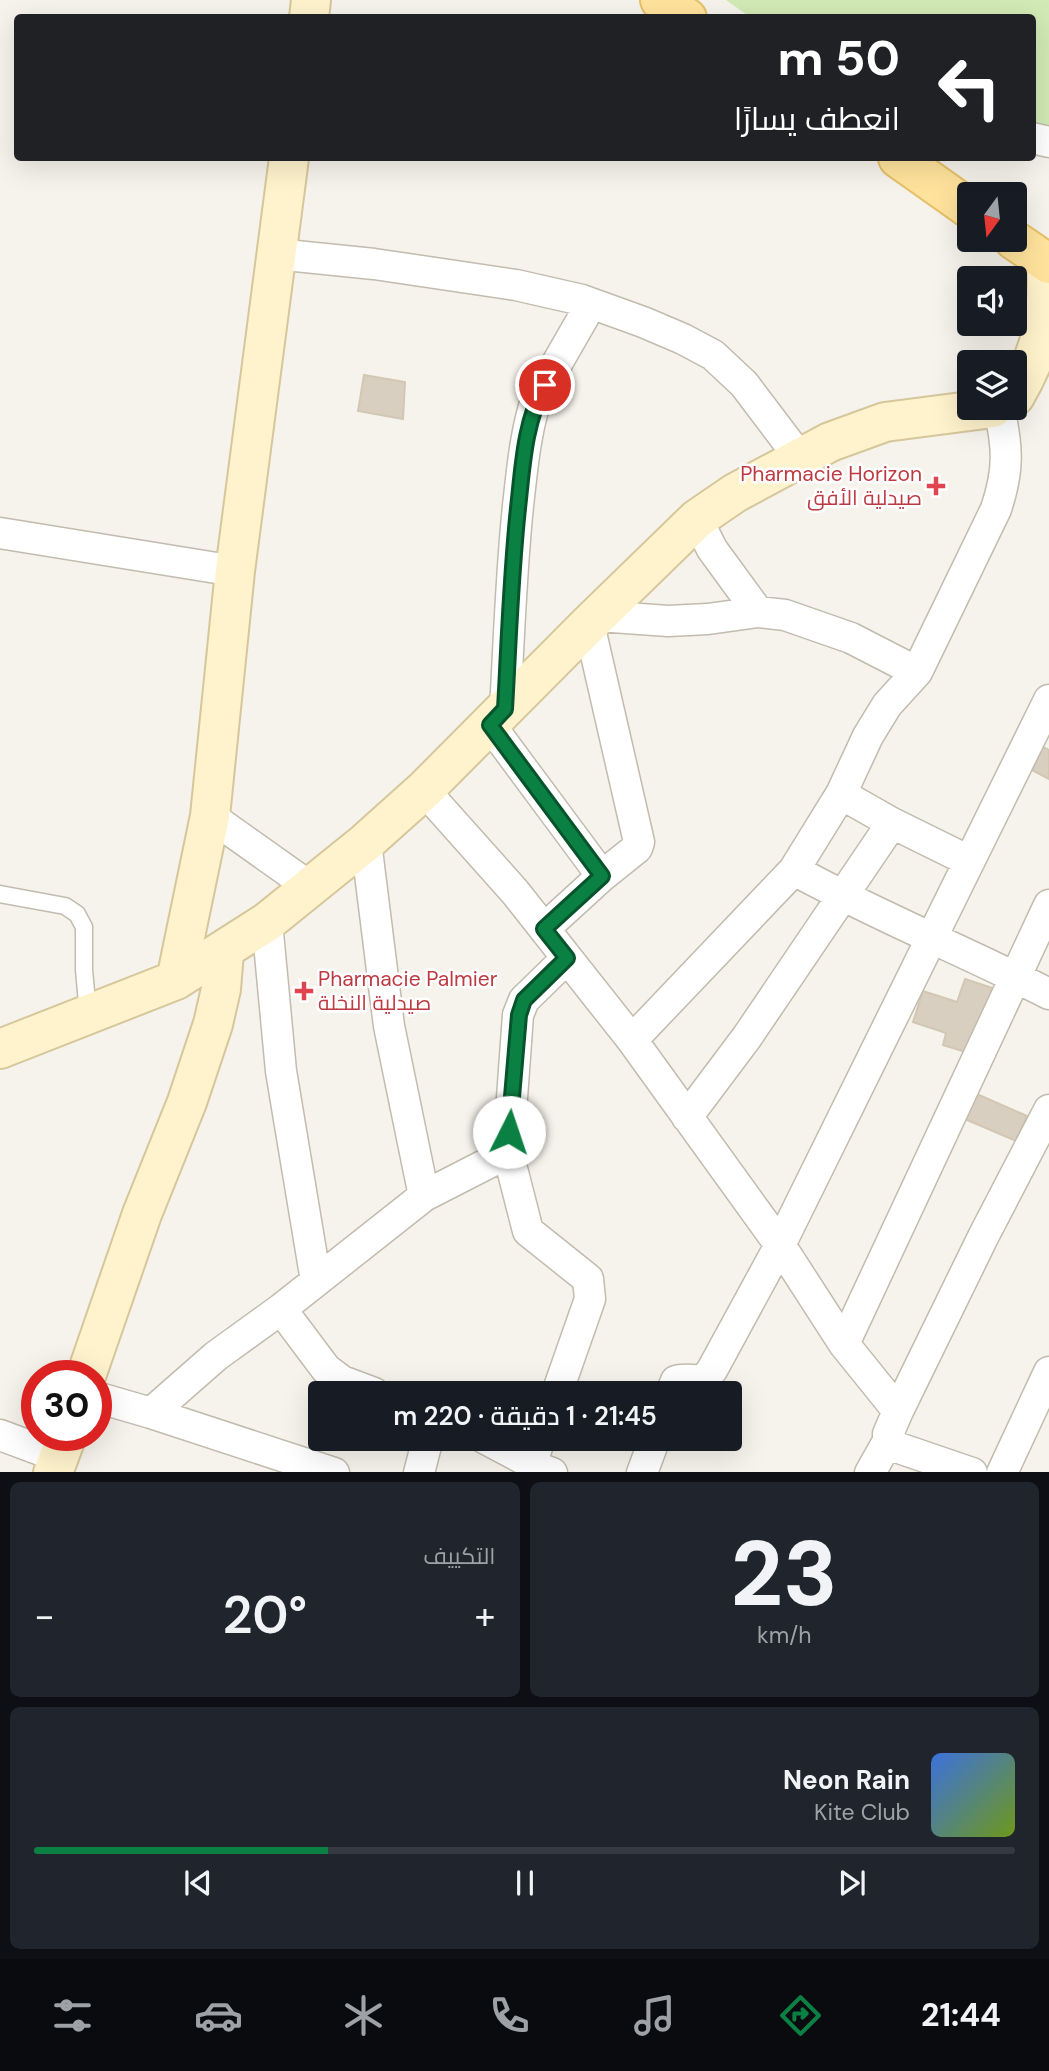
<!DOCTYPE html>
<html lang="ar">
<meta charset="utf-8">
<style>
:root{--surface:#171b24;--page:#20242c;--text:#f1f3f6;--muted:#9ea1a6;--line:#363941;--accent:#0b8043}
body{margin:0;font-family:"DM Sans",Cairo,sans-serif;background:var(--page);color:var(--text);direction:rtl;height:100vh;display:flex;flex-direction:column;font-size:26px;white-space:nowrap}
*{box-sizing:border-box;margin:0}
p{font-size:23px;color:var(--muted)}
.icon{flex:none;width:38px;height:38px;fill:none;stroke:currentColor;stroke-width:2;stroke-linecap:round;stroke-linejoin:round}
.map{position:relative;height:1472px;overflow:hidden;direction:ltr}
.sheet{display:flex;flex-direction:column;gap:10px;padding:10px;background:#0d0f14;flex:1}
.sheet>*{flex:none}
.top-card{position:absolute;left:14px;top:14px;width:1022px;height:147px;border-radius:7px;box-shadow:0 7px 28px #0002;direction:rtl;background:#202124;color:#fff;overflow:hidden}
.needle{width:46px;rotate:195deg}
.fabs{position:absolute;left:957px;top:182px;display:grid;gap:14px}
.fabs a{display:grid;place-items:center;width:70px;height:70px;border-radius:7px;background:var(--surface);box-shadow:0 7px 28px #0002;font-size:35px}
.speed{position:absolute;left:21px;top:1360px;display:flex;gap:14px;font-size:35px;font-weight:700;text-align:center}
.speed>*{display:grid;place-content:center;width:91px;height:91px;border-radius:50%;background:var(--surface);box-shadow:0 7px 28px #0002;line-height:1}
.speed .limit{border:10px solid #d22;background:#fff;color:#111}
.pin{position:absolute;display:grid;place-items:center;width:60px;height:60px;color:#fff;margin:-30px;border:4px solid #fff;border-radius:50%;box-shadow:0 2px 7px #0007}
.me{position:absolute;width:77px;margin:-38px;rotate:4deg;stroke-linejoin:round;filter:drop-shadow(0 0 5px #0008)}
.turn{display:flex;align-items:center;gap:24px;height:147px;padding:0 21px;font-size:32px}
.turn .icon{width:91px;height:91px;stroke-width:2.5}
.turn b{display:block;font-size:49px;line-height:60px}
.big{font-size:52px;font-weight:600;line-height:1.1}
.sheet .card{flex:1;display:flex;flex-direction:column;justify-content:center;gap:10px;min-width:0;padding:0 24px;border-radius:10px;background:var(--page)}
.sheet .dial{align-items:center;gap:0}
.dial b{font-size:91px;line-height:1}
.song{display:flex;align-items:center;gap:21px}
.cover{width:84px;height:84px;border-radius:10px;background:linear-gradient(135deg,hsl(220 70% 55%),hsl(80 70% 35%))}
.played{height:7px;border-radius:4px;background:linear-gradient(90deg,var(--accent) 30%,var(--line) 30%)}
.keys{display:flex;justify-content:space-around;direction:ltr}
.heat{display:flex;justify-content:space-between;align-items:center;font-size:38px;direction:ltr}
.sheet .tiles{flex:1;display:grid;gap:10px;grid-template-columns:1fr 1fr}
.card:last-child{grid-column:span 2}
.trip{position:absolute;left:308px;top:1381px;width:434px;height:70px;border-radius:7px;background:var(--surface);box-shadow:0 7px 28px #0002;font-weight:600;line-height:70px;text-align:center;direction:rtl}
.tab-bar{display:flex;height:112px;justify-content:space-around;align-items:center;background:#090b0e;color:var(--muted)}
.tab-bar .icon{width:49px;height:49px}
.tab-bar .active{color:var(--accent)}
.tab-bar b{font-size:32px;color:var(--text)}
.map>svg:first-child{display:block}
.green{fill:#d2eab5}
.building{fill:#d8cfc1;stroke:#d3c7b4;stroke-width:2}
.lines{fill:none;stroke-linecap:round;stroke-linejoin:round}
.lane-casing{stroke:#c2bbae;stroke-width:19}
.street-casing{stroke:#c2bbae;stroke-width:33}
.secondary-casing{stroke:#d6c79b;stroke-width:42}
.primary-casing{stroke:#e6c16a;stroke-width:42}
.lane{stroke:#fff;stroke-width:16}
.street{stroke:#fff;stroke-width:30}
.secondary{stroke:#fff3cd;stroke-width:38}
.primary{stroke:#ffe39c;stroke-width:38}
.route-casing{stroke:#07532c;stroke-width:18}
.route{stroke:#0b8043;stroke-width:12}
.health-dot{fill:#e0444e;stroke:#fff;stroke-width:2.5}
.labels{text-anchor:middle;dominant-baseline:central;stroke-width:5;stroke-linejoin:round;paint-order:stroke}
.health-label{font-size:21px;fill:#be3a42;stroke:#fff;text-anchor:end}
</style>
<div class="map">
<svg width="1049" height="1473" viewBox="0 0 1049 1473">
<rect width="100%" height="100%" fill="#f6f3ec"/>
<!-- green -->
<path class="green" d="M 726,0 L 1049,0 L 1049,126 L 1033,122 L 1032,18 L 750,17 Z"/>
<!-- building -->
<path class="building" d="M 364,375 L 405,382 L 403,419 L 358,411 Z
M 1043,747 L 1049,750 L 1049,779 L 1032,770 Z
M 965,979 L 992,988 L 972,1054 L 943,1045 L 946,1033 L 913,1022 L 923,991 L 957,1002 Z
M 970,1091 L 1027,1116 L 1016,1141 L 953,1114 Z"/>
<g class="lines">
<!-- lane casing -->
<g class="lane-casing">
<path id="lane" d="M 0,894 L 65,906 L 77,914 L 84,927 L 84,970 L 88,1013"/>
</g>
<!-- street casing -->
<g class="street-casing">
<path id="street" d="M 1032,138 L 1049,142
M 276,254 L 374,264 L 516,285 L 582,300 L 643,322 L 683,339 L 713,355 L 744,384 L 800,458
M 697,519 L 712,549 L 758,612
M 0,533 L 235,571
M 598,616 L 668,621 L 708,619 L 758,612 L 785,615 L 851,638 L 917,672
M 589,624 L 639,842 L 637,848 L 602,876
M 505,709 C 509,641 511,573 518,506 C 522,471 525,434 536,400 L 591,304
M 490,725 L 602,876 L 544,929
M 424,790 L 515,892 L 632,1040 L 780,1245 L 844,1344 L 898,1411
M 841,794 L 892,823 L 969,861
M 210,816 L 310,887
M 366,842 L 389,1026 L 424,1196
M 794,870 C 877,916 965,951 1049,994
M 267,922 L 281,1071 L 316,1281
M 632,1040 L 794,870 L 841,794 L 868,736 L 887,705 L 917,672 L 996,509 C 1009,470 1008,448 999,408
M 687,1117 L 747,1037 L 892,823
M 281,1309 L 326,1369 L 342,1381 L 374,1393
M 844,1344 L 1049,905
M 557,1393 L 590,1299 L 588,1279 L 528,1231 L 508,1153 L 518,1015 L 524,1000 L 567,958
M 671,1393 L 676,1381 C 684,1378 694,1381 704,1380 L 712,1370 L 780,1245 L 1049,700
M 96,1397 L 151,1413 L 334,1473
M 151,1413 L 216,1356 L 281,1309 L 424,1196 L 508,1153
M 0,1435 L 59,1457
M 484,1438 L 544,1470 L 552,1473
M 419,1473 L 428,1438
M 535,1473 L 535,1470 L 532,1463 L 540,1438
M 642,1473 L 655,1438
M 870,1473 L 888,1441
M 972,1473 L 893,1446 L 888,1441 L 888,1434 L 898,1411 L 983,1237 L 1049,1110
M 1002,1473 L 1049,1372"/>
</g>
<!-- secondary casing -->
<g class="secondary-casing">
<path id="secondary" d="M 309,18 L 311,0
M 1015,396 C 1042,350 1049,315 1046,262
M 176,980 L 210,816 L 235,571 L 289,158
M 0,1049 L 176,980 L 267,922 L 366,842 L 424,790 L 589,624 L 697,519 L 735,493 L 830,442 L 885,422 L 993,408
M 86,1376 L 142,1214 L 187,1102 L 213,1024 L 221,989 L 224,952
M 53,1473 L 67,1435"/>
</g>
<!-- primary casing -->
<g class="primary-casing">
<path id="primary" d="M 660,0 L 687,18
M 898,158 L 970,209
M 1014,240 L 1049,264"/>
</g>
<!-- lane -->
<use href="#lane" class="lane"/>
<!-- street -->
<use href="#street" class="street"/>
<!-- secondary -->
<use href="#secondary" class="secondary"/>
<!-- primary -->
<use href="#primary" class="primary"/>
</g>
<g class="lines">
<!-- route casing -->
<g class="route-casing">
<path id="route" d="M 509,1132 L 519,1015 L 524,1000 L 567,958 L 544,929 L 602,876 L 490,725 L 505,709 C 509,639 511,569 519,499 C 523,460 526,419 545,385"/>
</g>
<!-- route -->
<use href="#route" class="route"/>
</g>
<!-- markers -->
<g class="health-dot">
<path d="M932.5 475.5h7v7h7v7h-7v7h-7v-7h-7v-7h7z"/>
<path d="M300.5 980.5h7v7h7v7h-7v7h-7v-7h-7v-7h7z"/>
</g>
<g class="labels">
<!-- health labels -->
<g class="health-label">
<text x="922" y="474">Pharmacie Horizon<tspan x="922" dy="24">صيدلية الأفق</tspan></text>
<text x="318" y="979" text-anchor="start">Pharmacie Palmier<tspan x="318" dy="24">صيدلية النخلة</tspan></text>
</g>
</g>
</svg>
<div class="fabs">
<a><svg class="needle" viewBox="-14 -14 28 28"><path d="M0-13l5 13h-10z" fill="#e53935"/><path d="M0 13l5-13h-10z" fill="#9ea1a6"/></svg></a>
<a><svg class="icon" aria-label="sound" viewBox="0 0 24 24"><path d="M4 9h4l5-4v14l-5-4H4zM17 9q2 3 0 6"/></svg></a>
<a><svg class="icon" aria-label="layers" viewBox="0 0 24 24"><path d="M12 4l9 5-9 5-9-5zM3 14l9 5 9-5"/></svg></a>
</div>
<div class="speed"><div class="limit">30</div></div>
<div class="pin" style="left:545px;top:385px;background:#d93025"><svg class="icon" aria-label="arrive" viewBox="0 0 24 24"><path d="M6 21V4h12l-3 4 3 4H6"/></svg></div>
<svg class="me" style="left:509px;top:1132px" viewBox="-20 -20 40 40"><circle r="19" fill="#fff"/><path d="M0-13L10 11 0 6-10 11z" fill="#0b8043"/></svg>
<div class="trip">21:45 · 1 دقيقة · 220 m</div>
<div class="top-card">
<div class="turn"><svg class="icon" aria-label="left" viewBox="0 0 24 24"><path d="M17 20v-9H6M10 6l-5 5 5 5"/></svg><div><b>50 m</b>انعطف يسارًا</div></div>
</div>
</div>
<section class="sheet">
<div class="tiles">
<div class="card dial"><b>23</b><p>km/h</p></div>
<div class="card"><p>التكييف</p>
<div class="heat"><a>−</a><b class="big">20°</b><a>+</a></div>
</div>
<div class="card">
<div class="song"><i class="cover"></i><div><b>Neon Rain</b><p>Kite Club</p></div></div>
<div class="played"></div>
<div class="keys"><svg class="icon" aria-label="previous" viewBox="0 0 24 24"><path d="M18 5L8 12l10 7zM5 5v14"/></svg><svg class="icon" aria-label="pause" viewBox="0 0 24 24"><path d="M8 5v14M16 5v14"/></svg><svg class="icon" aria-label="next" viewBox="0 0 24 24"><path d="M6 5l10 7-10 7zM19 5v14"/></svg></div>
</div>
</div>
</section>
<nav class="tab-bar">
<b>21:44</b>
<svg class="icon active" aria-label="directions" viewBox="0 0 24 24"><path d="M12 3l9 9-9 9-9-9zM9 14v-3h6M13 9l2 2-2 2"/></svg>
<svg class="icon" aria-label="music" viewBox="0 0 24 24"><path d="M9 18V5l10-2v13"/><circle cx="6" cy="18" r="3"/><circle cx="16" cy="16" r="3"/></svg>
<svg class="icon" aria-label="phone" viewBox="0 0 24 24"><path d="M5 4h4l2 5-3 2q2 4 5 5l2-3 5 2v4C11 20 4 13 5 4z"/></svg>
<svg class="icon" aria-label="climate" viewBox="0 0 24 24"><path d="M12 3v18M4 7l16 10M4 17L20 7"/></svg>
<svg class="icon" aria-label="car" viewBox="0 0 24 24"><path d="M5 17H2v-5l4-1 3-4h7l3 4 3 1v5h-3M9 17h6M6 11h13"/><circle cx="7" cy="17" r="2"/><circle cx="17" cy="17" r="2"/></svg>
<svg class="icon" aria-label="filters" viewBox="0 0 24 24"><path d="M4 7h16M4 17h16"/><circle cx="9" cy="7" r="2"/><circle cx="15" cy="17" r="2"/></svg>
</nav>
